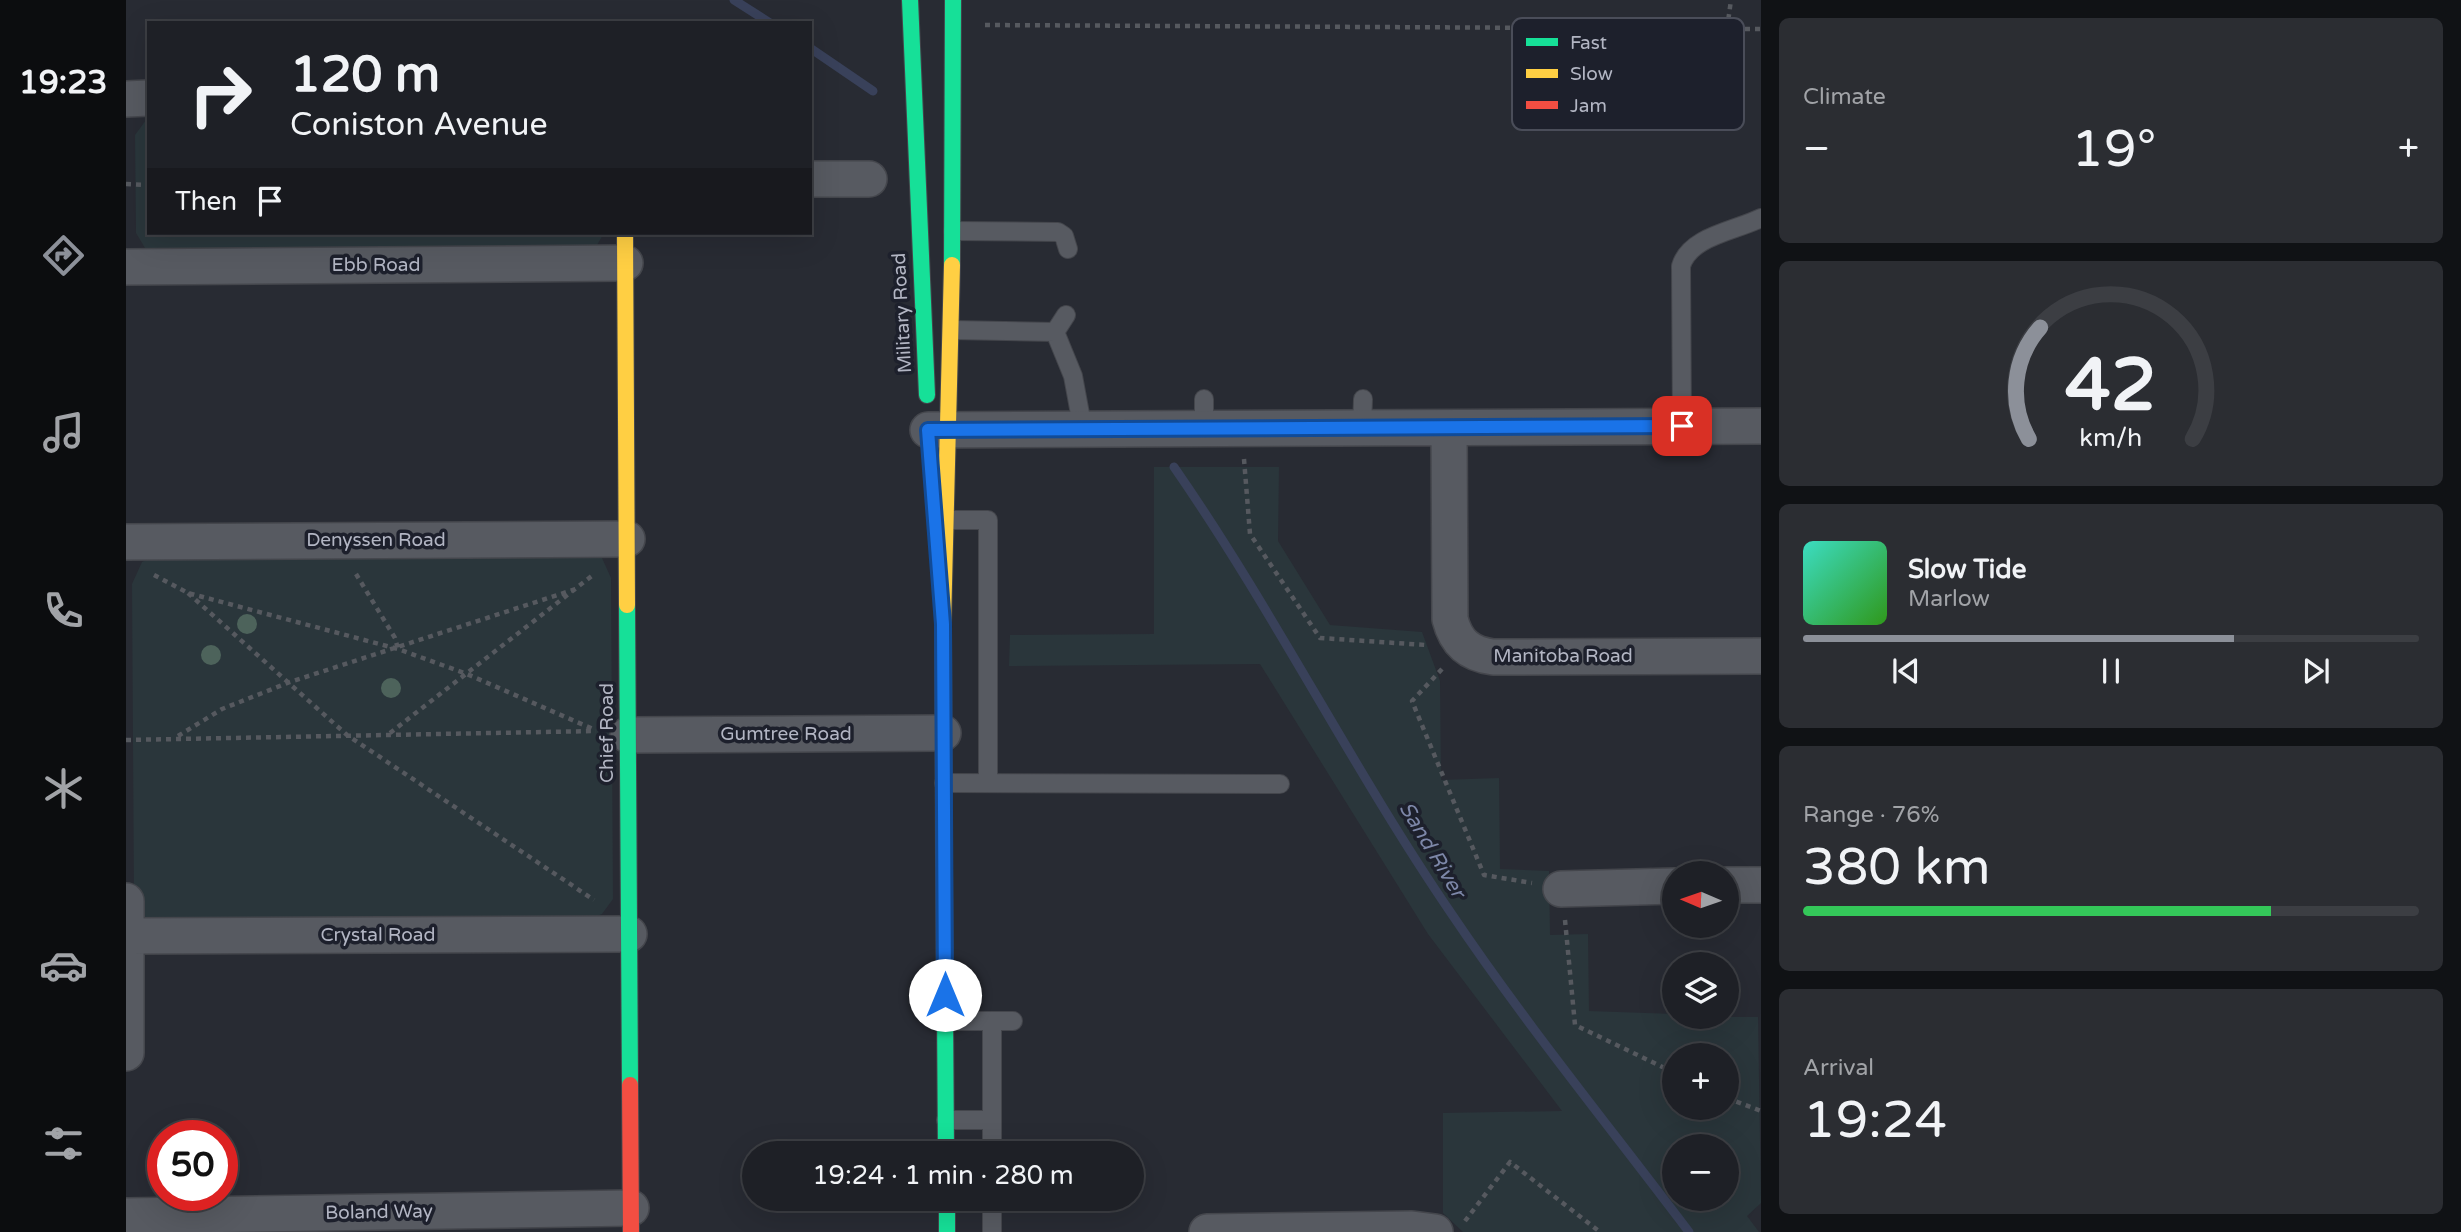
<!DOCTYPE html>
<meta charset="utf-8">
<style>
:root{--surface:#1e2026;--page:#2b2d32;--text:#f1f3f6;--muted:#a1a3a7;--line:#3c3e43;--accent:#8c9099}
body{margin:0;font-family:"Varela Round",sans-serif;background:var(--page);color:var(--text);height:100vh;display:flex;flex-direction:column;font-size:26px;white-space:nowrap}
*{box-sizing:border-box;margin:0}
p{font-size:23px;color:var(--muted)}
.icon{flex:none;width:38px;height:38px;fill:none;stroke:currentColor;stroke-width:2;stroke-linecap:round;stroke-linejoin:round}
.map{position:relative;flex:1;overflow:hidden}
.panel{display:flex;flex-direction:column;gap:18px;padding:18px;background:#101215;width:700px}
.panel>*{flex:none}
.top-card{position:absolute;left:21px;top:21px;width:665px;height:214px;border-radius:0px;box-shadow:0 7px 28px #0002,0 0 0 2px var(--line);background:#1e2026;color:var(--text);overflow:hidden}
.needle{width:46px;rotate:272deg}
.buttons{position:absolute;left:1536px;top:861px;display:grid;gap:14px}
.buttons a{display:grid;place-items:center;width:77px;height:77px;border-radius:50%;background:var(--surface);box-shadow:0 7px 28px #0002,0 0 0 2px var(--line);font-size:35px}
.speed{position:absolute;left:21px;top:1120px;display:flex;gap:14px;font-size:35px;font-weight:700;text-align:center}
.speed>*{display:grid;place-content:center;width:91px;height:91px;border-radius:50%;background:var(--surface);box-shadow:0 7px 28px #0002,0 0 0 2px var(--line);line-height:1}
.speed .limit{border:10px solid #d22;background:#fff;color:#111}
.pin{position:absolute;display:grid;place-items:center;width:60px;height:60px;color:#fff;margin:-30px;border-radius:14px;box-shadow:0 4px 10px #0006}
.me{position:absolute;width:77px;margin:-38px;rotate:0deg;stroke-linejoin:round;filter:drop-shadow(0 0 5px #0008)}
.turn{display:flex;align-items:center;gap:24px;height:147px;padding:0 28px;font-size:32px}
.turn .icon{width:91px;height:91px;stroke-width:2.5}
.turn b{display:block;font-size:49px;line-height:60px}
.then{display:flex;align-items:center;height:66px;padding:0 28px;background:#0003;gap:14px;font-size:26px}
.big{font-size:52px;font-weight:600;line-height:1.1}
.panel .tile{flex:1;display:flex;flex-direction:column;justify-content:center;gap:10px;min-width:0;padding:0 24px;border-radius:10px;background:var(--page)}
.panel .dial{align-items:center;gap:0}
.dial svg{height:182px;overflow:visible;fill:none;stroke:var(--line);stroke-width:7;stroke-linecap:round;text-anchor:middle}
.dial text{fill:var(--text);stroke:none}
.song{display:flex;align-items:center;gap:21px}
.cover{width:84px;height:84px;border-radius:10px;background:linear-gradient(135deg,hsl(170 70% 55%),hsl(110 70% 35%))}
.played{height:7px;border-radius:4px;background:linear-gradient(90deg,var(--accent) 70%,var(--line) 70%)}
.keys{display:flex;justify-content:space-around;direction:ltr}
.heat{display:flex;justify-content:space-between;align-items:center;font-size:38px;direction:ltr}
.charge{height:10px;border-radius:5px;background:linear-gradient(90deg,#34c759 76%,var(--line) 0)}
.trip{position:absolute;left:616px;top:1141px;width:402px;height:70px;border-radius:35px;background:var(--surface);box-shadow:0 7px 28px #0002,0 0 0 2px var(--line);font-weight:600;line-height:70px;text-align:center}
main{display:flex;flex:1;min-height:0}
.dock{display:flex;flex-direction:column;width:126px;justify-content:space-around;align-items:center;background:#0c0d0f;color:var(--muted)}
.dock .icon{width:49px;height:49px}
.dock .on{color:var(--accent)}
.dock b{font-size:32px;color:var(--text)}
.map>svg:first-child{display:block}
.green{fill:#2a363b;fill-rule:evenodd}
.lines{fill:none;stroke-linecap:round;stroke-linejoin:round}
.stream{stroke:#39415a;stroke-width:9}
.lane-casing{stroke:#44464c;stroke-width:20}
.street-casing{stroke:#44464c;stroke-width:38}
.fast-casing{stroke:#44464c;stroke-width:18}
.slow-casing{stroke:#44464c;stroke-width:18}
.jam-casing{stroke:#44464c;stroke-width:18}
.path{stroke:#56595f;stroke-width:4.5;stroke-dasharray:5 5;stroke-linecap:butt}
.lane{stroke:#575a61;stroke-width:18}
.street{stroke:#575a61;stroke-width:35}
.fast{stroke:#16e098;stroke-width:16}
.slow{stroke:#ffcf43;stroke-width:16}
.jam{stroke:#f24e42;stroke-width:16}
.tree{fill:#4d635b}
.route-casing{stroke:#114b97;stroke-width:18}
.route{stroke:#1a73e8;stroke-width:12}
.labels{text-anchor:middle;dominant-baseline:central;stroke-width:7;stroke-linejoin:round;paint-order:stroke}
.street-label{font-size:19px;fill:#b2b5c3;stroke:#1d202c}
.water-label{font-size:21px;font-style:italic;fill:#7d87a8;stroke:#1d202c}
.key{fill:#1d202c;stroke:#4a4d59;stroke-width:2}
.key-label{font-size:19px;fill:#b2b5c3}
</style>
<main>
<nav class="dock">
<b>19:23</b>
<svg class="icon on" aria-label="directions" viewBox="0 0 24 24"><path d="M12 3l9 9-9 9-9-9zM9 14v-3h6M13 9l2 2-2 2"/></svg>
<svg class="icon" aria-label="music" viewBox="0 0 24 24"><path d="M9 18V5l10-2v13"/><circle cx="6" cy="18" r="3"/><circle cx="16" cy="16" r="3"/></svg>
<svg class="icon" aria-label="phone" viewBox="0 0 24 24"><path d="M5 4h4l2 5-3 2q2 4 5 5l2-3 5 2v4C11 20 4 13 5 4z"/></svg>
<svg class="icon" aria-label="climate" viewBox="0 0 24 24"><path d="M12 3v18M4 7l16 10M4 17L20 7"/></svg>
<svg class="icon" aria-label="car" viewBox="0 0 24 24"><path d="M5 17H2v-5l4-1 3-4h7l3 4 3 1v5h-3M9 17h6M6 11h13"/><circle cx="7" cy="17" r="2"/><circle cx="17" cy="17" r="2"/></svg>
<svg class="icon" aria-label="filters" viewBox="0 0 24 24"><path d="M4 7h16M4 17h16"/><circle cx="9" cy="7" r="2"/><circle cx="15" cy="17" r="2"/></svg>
</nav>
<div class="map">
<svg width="1635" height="1232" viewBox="0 0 1635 1232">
<rect width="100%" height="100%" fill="#282b33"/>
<!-- green -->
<path class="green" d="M 23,116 L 23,233 L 478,233 L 471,245 L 446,253 L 36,255 L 19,248 L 10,233 L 9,135 Z
M 1028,467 L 1153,467 L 1152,541 L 1204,625 L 1296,632 L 1314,681 L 1315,780 L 1373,778 L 1374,869 L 1423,871 L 1424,935 L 1462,934 L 1463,1011 L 1549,1014 L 1549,1017 L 1632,1017 L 1635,1203 L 1621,1216 L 1633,1232 L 1337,1232 L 1317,1213 L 1317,1113 L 1436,1111 L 1302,934 L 1134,664 L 883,666 L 884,635 L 1028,634 ZM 1549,1055 L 1601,1055 L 1601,1108 L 1549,1108 ZM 1549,1146 L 1601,1146 L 1601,1199 L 1549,1199 Z
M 459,552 L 476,558 L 485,578 L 487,899 L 476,914 L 457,922 L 37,924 L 19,917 L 8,900 L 6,584 L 16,562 L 34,554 Z"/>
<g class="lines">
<!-- stream -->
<path class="stream" d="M 608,0 L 644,23
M 684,48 L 747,91
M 1048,467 C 1148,611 1226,768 1325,913 C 1399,1023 1483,1126 1563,1232"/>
<!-- lane casing -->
<g class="lane-casing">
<path id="lane" d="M 827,231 L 932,232 L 938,236 L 942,249
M 826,330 L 929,332 L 940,315
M 929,332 L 947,376 L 957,430
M 1556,426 L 1555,266 C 1564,236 1609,231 1635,218
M 1236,428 L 1237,399
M 1078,429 L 1078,399
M 822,520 L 862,520 L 862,783
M 818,783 L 1154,784
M 819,1021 L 887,1021
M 820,1120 L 866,1120
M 866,1153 L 866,1021
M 866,1232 L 866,1199"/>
</g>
<!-- street casing -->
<g class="street-casing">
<path id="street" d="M 0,99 L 23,98
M 684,179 L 743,179
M 0,267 L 499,263
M 1323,428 L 1324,619 C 1330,643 1343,654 1367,657 L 1635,656
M 802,430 L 1635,426
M 0,542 L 501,539
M 502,735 L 817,733
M 1601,885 L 1635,885
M 1435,889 L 1549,886
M 0,901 L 0,1053
M 1,936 L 503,934
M 0,1216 L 505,1208
M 1081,1232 L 1286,1229 L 1309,1232"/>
</g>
<!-- fast casing -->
<g class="fast-casing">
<path id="fast" d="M 784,0 L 801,395
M 826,265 L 827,0
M 501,605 L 504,1085
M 818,867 L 820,1153
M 821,1199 L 821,1232"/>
</g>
<!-- slow casing -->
<g class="slow-casing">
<path id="slow" d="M 499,233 L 501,605
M 818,867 L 817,624 L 826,265"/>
</g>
<!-- jam casing -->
<g class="jam-casing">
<path id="jam" d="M 504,1085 L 505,1232"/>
</g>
<!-- path -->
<path class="path" d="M 859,25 L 1635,29
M 1601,29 L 1605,0
M 0,184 L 23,185
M 1118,459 L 1124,534 L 1194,638 L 1300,645
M 230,574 L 269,638 L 272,649
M 28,575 L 62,593 L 272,649 L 341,674 L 467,729
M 62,593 L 221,735 L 468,900
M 1316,669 L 1286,701 L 1358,875 L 1406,883
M 264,733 L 467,575
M 52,736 L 96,709 L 164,682 L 450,589
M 0,740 L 470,731
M 1439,920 L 1449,1025 L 1549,1073
M 1601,1098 L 1635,1111
M 1339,1221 L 1384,1162 L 1474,1232"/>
<!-- lane -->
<use href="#lane" class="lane"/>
<!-- street -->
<use href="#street" class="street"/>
<!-- fast -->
<use href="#fast" class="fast"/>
<!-- slow -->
<use href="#slow" class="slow"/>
<!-- jam -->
<use href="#jam" class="jam"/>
</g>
<!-- trees -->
<g class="tree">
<circle cx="121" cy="624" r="10"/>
<circle cx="85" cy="655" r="10"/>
<circle cx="265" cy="688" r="10"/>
</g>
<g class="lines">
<!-- route casing -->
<g class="route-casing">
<path id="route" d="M 819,995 L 817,624 L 802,430 L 1556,426"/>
</g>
<!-- route -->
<use href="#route" class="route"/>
</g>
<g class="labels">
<!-- street labels -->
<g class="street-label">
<text x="250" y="265">Ebb Road</text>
<text transform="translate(776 313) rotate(-93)">Military Road</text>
<text x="250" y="540">Denyssen Road</text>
<text x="1437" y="656">Manitoba Road</text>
<text transform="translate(481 733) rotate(-90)">Chief Road</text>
<text x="660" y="734">Gumtree Road</text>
<text x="252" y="935">Crystal Road</text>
<text transform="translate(253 1212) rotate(-1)">Boland Way</text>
</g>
<!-- water labels -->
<g class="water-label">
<text transform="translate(1306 850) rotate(59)">Sand River</text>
</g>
</g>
<!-- legend -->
<rect x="1386" y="18" width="232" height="112" rx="10" class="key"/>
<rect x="1400" y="38" width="32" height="8" fill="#16e098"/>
<rect x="1400" y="69" width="32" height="9" fill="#ffcf43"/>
<rect x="1400" y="101" width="32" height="8" fill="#f24e42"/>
<g class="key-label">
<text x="1444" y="49">Fast</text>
<text x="1444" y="80">Slow</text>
<text x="1444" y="112">Jam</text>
</g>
</svg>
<div class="buttons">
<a><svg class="needle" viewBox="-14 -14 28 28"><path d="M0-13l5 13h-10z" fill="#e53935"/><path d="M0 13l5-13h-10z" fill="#a1a3a7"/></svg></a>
<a><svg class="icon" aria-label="layers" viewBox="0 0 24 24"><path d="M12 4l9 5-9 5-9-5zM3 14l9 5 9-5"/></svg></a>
<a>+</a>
<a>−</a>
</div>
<div class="speed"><div class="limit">50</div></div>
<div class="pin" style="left:1556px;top:426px;background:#d93025"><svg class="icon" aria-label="arrive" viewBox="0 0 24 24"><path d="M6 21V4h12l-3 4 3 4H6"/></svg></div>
<svg class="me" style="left:819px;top:995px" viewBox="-20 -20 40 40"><circle r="19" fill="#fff"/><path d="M0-13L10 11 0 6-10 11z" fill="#1a73e8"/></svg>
<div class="trip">19:24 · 1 min · 280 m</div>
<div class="top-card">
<div class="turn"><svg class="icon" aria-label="right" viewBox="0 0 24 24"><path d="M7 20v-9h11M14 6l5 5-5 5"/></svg><div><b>120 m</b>Coniston Avenue</div></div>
<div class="then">Then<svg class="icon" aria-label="arrive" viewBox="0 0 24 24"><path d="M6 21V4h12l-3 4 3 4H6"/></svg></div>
</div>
</div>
<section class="panel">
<div class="tile"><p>Climate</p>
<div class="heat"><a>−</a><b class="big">19°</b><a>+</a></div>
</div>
<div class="tile dial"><svg viewBox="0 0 100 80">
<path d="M14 69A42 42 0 1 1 86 69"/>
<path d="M14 69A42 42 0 0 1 19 20" stroke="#8c9099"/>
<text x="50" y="56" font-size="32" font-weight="700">42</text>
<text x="50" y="72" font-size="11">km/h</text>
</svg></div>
<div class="tile">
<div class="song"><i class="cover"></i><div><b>Slow Tide</b><p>Marlow</p></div></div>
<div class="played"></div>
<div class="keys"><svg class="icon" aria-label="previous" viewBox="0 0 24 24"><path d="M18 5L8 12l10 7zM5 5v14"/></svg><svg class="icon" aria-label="pause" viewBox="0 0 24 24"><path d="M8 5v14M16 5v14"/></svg><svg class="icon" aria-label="next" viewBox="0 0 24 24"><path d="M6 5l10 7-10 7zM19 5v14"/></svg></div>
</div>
<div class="tile"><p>Range · 76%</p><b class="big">380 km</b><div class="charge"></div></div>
<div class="tile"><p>Arrival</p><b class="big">19:24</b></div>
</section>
</main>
